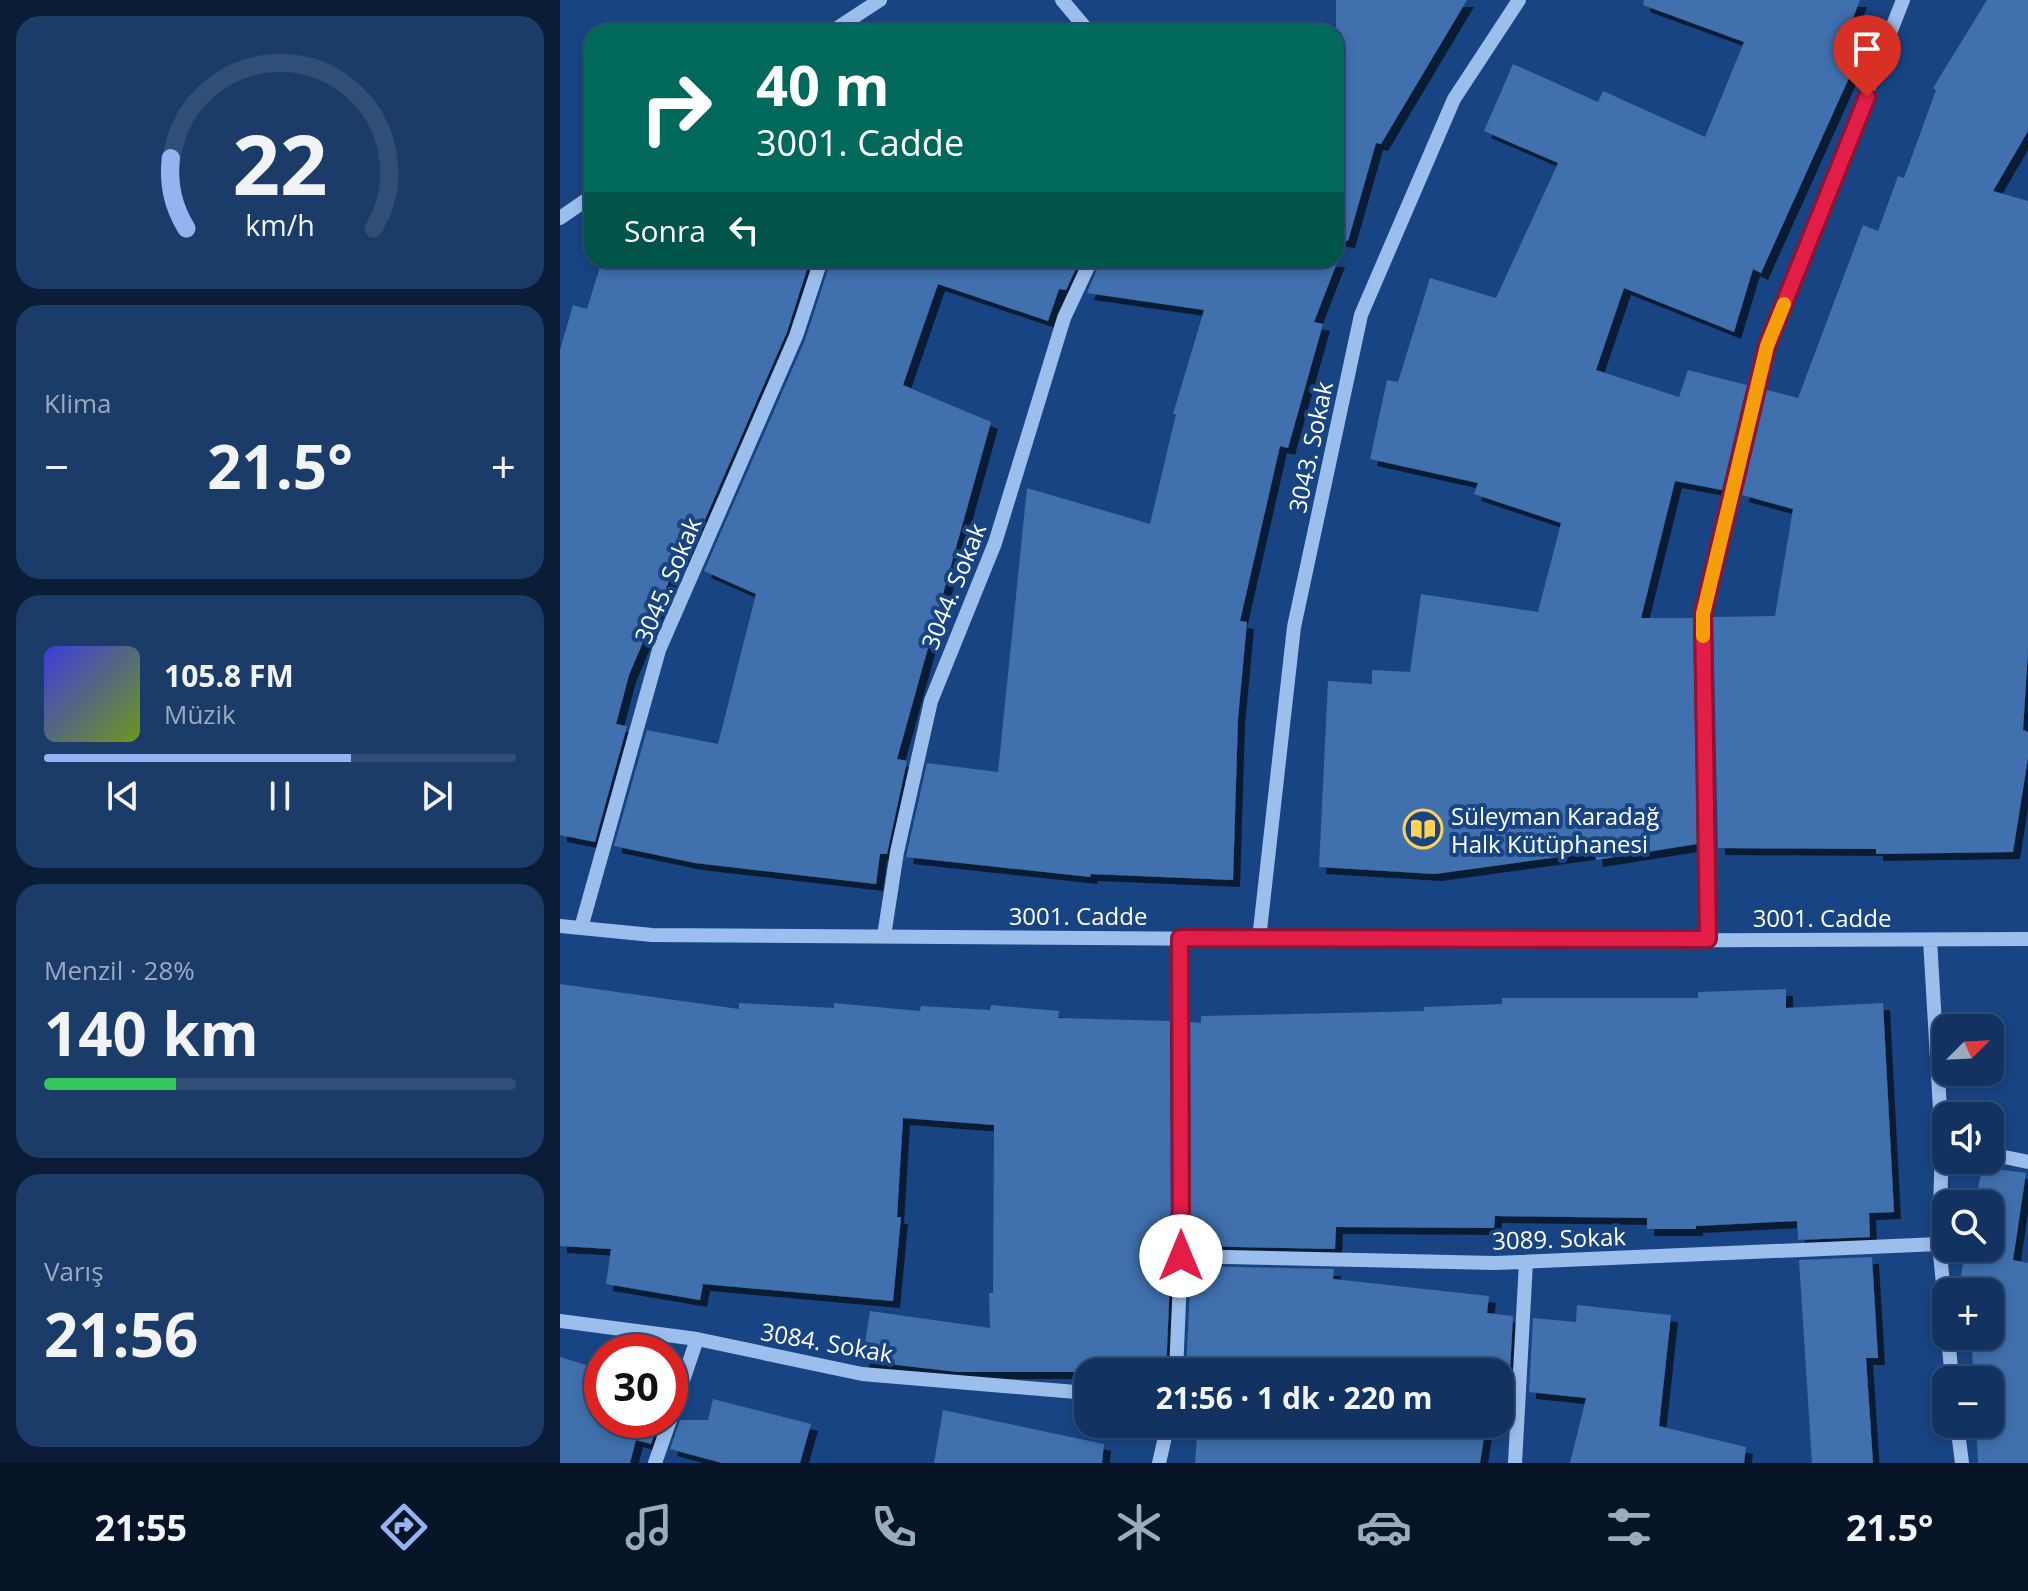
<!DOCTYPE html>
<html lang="tr">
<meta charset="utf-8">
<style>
:root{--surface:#123362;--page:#1b3b68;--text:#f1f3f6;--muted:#9caabe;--line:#314e77;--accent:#95b2f1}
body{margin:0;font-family:"Open Sans",sans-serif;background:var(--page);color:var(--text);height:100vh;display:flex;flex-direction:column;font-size:30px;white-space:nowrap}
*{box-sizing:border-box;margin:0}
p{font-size:26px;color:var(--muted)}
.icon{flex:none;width:44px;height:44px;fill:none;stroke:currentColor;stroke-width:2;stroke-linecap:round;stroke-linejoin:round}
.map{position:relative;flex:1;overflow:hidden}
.drawer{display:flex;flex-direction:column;gap:16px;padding:16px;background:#0a1c36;width:560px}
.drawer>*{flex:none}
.top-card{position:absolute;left:24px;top:24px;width:760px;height:244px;border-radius:24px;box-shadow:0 4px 12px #0003,0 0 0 2px var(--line);background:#00695c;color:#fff;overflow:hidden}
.needle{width:52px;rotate:66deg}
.fabs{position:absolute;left:1372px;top:1014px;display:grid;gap:16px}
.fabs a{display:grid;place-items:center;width:72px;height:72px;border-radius:16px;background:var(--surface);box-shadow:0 4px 12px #0003,0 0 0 2px var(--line);font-size:40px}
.speed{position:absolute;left:24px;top:1334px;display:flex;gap:16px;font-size:40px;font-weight:700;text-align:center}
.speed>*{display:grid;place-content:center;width:104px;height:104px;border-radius:50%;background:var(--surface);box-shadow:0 4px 12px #0003,0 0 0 2px var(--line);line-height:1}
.speed .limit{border:12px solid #d22;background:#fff;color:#111}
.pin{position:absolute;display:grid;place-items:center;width:68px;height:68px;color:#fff;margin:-82px -34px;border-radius:50% 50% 50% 0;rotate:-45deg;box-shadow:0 0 8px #0007}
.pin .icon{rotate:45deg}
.me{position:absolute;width:88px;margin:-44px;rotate:0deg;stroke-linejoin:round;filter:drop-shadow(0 0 6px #0008)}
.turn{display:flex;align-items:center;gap:28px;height:168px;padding:0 40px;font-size:36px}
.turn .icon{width:104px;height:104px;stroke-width:2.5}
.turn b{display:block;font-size:56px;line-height:68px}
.then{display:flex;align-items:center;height:76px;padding:0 40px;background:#0003;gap:16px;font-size:30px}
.big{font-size:60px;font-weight:700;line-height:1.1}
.drawer .widget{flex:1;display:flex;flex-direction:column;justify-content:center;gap:12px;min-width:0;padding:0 28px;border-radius:24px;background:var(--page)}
.drawer .dial{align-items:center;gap:0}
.dial svg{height:208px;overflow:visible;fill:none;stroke:var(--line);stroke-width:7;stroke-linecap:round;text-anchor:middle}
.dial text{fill:var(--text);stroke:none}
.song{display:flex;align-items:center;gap:24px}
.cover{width:96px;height:96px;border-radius:12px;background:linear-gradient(135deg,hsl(240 70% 55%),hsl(80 70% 35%))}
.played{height:8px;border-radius:4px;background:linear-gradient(90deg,var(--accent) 65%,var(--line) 65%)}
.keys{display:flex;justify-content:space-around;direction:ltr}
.heat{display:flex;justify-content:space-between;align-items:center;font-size:44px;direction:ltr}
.charge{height:12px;border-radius:6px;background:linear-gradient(90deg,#34c759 28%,var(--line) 0)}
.trip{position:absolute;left:514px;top:1358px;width:440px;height:80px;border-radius:24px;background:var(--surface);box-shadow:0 4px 12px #0003,0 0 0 2px var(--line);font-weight:700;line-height:80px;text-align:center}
.dock{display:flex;height:128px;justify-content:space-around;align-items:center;background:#071427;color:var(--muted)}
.dock .icon{width:56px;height:56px}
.dock .active{color:var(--accent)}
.dock b{font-size:36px;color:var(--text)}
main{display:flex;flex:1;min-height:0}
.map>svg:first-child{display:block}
.building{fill:#406fad;filter:url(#shadow)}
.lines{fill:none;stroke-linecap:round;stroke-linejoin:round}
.minor{stroke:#9cbeec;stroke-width:14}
.route-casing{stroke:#92132f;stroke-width:20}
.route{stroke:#e11d48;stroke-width:14}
.slow{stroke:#f59e0b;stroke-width:14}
.labels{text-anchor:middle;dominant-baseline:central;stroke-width:8;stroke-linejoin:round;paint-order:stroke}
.street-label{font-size:24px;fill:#fff;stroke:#184483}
.poi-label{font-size:24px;fill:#fff;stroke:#184483;text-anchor:start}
</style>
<main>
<section class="drawer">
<div class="widget dial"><svg viewBox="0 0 100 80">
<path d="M14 69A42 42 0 1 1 86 69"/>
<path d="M14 69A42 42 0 0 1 8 42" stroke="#95b2f1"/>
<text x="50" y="56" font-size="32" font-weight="700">22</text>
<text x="50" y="72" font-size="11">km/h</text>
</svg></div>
<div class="widget"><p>Klima</p>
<div class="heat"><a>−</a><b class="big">21.5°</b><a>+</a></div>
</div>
<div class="widget">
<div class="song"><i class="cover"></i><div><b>105.8 FM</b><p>Müzik</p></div></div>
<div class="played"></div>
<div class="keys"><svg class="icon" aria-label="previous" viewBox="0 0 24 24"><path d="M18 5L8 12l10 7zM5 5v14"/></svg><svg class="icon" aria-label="pause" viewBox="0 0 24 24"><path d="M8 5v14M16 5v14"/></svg><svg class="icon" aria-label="next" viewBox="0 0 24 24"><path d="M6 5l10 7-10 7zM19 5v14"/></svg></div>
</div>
<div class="widget"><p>Menzil · 28%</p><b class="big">140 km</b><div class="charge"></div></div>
<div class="widget"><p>Varış</p><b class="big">21:56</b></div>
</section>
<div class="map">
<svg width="1468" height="1463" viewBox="0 0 1468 1463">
<defs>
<filter id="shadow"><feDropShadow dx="7" dy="7" stdDeviation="0" flood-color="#0009"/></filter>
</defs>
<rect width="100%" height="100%" fill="#184483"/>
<!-- building -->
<path class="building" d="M 776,0 L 907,0 L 821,144 L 816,143 L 788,241 L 776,239 Z
M 1084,0 L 1300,0 L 1284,41 L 1302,49 L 1201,273 L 1193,269 L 1174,332 L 1064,288 L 1036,370 L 1119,397 L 1128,370 L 1187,385 L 1162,490 L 1115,481 L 1081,618 L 1133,618 L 1137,844 L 1036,860 L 1035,852 L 875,874 L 759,867 L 768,681 L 812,684 L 812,670 L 850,672 L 861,594 L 978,612 L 1001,523 L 914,494 L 918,483 L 810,459 L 827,380 L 838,382 L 870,278 L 936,298 L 998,163 L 924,131 L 953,64 L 1038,102 L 1043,91 L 1145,137 L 1184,42 L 1083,5 Z
M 1427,0 L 1468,0 L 1468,131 L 1433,191 L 1468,201 L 1468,651 L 1463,730 L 1468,732 L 1468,758 L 1453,852 L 1316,854 L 1316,849 L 1158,848 L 1153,617 L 1215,616 L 1233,509 L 1182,495 L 1207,390 L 1238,398 L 1303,225 L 1318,231 L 1338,176 L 1344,178 L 1376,90 L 1373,88 Z
M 42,260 L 250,260 L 227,332 L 126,563 L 118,560 L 69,675 L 56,724 L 67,726 L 35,842 L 0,835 L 0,350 L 13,305 L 27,309 Z
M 271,260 L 520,260 L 506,290 L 499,289 L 488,321 L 378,284 L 343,385 L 431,422 L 337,759 L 347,761 L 327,854 L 320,854 L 316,884 L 135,863 L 54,846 L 87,730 L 158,744 L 196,594 L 144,571 L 245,340 Z
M 541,260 L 778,260 L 754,322 L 763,324 L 728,448 L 720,446 L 680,621 L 687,622 L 678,718 L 673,880 L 531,874 L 530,877 L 346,857 L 367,763 L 438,772 L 467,488 L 590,524 L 616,414 L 613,414 L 644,310 L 527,293 Z
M 0,984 L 179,1009 L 179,1003 L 274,1008 L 274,1003 L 360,1011 L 361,1006 L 430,1010 L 431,1005 L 499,1011 L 498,1018 L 610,1021 L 611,1256 L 606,1372 L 398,1372 L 302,1361 L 310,1311 L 430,1328 L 429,1293 L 433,1293 L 434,1125 L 343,1118 L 337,1217 L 341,1217 L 333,1301 L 143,1284 L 140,1300 L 46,1284 L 51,1249 L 0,1246 Z
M 1226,989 L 1226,1008 L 1323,1003 L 1334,1212 L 1309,1213 L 1310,1237 L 1238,1240 L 1237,1221 L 1136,1226 L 1136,1229 L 1087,1229 L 1087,1218 L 935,1216 L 934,1228 L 776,1227 L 775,1249 L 631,1246 L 630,1022 L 641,1023 L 641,1016 L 864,1011 L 864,1007 L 942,1004 L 942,998 L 1138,998 L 1138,992 Z
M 1422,1167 L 1466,1173 L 1453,1260 L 1468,1263 L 1468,1463 L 1418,1463 L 1416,1424 L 1430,1424 L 1430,1380 L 1414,1380 L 1411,1336 L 1430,1336 L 1430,1292 L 1398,1292 L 1406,1248 L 1430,1248 L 1430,1204 L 1415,1204 Z
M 1312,1257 L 1318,1358 L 1306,1358 L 1313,1463 L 1252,1463 L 1239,1260 Z
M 631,1266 L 774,1269 L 773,1279 L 929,1296 L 927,1313 L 953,1316 L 949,1390 L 940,1389 L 940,1372 L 626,1372 Z
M 1017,1305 L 1111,1315 L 1099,1426 L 1186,1447 L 1184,1463 L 1010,1463 L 1026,1398 L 969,1392 L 973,1318 L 1016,1322 Z
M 0,1357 L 42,1370 L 42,1420 L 99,1420 L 91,1444 L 76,1440 L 70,1463 L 0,1463 Z
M 153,1399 L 251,1424 L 240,1463 L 162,1463 L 110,1449 L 120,1420 L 148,1420 Z
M 383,1410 L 544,1444 L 542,1463 L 374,1463 Z
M 638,1424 L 926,1424 L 920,1463 L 635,1463 Z"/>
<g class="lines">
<!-- minor -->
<path class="minor" d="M 502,0 L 529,32
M 271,32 L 320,0
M 0,218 L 32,196
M 0,926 L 92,935 L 964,941 L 1468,939
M 21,928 L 99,650 L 236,336 L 261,260
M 324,936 L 337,852 L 371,701 L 435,543 L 504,318 L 531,260
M 699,939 L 734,627 L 801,315 L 894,99 L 959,0
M 1148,939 L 1143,614 L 1207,346 L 1343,0
M 1370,940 L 1382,1143 L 1379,1244 L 1386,1314
M 1430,1154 L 1468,1162
M 621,1256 L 935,1263 L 1379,1244
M 0,1321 L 137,1339 L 302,1374 L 528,1393
M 1388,1336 L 1392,1380
M 616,1372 L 621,1256 L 620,938
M 110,1419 L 137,1339
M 1397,1424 L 1402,1463
M 95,1463 L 110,1420
M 599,1463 L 608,1424
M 955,1463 L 966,1262"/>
</g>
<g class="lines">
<!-- route casing -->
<g class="route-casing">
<path id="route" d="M 621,1256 L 620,938 L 1148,939 L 1143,614 L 1207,346 L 1307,97"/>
</g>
<!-- route -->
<use href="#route" class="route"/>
<!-- slow -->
<path class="slow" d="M 1143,636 L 1143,614 L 1207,346 L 1224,304"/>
</g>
<!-- icons -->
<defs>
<g id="library-ring" transform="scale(2)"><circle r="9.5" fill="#184483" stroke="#ffd257" stroke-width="1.5"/><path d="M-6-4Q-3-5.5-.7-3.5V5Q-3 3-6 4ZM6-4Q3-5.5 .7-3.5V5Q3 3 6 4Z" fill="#ffd257"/></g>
</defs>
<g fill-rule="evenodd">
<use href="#library-ring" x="863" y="829"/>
</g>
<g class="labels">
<!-- street labels -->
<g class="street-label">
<text transform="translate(750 447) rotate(-78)">3043. Sokak</text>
<text transform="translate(107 580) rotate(-67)">3045. Sokak</text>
<text transform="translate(393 586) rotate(-68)">3044. Sokak</text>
<text x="518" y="915">3001. Cadde</text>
<text x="1262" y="917">3001. Cadde</text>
<text transform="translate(999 1238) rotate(-2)">3089. Sokak</text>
<text transform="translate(267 1342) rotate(10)">3084. Sokak</text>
</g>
<!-- poi labels -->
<g class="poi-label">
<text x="891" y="815">Süleyman Karadağ<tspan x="891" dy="28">Halk Kütüphanesi</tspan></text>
</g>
</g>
</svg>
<div class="fabs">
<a><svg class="needle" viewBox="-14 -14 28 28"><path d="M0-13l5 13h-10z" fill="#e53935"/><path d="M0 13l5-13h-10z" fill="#9caabe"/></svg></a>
<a><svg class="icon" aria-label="sound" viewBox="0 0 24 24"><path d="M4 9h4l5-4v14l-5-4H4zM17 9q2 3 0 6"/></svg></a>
<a><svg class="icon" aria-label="search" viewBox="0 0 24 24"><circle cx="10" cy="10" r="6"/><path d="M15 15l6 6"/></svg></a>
<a>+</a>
<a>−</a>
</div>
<div class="speed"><div class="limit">30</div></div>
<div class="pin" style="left:1307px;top:97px;background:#d93025"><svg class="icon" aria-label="arrive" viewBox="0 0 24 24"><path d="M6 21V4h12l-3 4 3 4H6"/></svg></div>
<svg class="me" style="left:621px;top:1256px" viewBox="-20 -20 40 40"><circle r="19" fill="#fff"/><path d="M0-13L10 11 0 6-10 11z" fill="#e11d48"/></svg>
<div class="trip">21:56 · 1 dk · 220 m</div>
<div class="top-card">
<div class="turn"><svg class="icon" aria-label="right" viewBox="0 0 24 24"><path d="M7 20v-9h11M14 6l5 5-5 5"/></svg><div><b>40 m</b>3001. Cadde</div></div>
<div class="then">Sonra<svg class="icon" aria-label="left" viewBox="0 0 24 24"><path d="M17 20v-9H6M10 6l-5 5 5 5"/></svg></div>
</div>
</div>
</main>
<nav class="dock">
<b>21:55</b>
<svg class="icon active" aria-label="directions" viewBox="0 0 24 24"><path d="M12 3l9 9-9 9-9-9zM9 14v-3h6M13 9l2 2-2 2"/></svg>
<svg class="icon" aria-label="music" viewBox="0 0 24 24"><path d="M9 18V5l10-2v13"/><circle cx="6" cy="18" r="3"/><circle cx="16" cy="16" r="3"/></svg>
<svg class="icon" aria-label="phone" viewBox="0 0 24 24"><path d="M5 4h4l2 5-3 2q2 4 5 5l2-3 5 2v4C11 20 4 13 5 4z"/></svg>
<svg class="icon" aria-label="climate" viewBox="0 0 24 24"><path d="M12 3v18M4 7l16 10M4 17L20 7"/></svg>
<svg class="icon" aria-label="car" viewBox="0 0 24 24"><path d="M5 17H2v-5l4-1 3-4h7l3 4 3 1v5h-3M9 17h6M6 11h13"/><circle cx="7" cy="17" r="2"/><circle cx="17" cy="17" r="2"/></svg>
<svg class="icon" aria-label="filters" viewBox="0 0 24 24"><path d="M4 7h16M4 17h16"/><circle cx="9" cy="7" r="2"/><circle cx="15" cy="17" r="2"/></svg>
<b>21.5°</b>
</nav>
